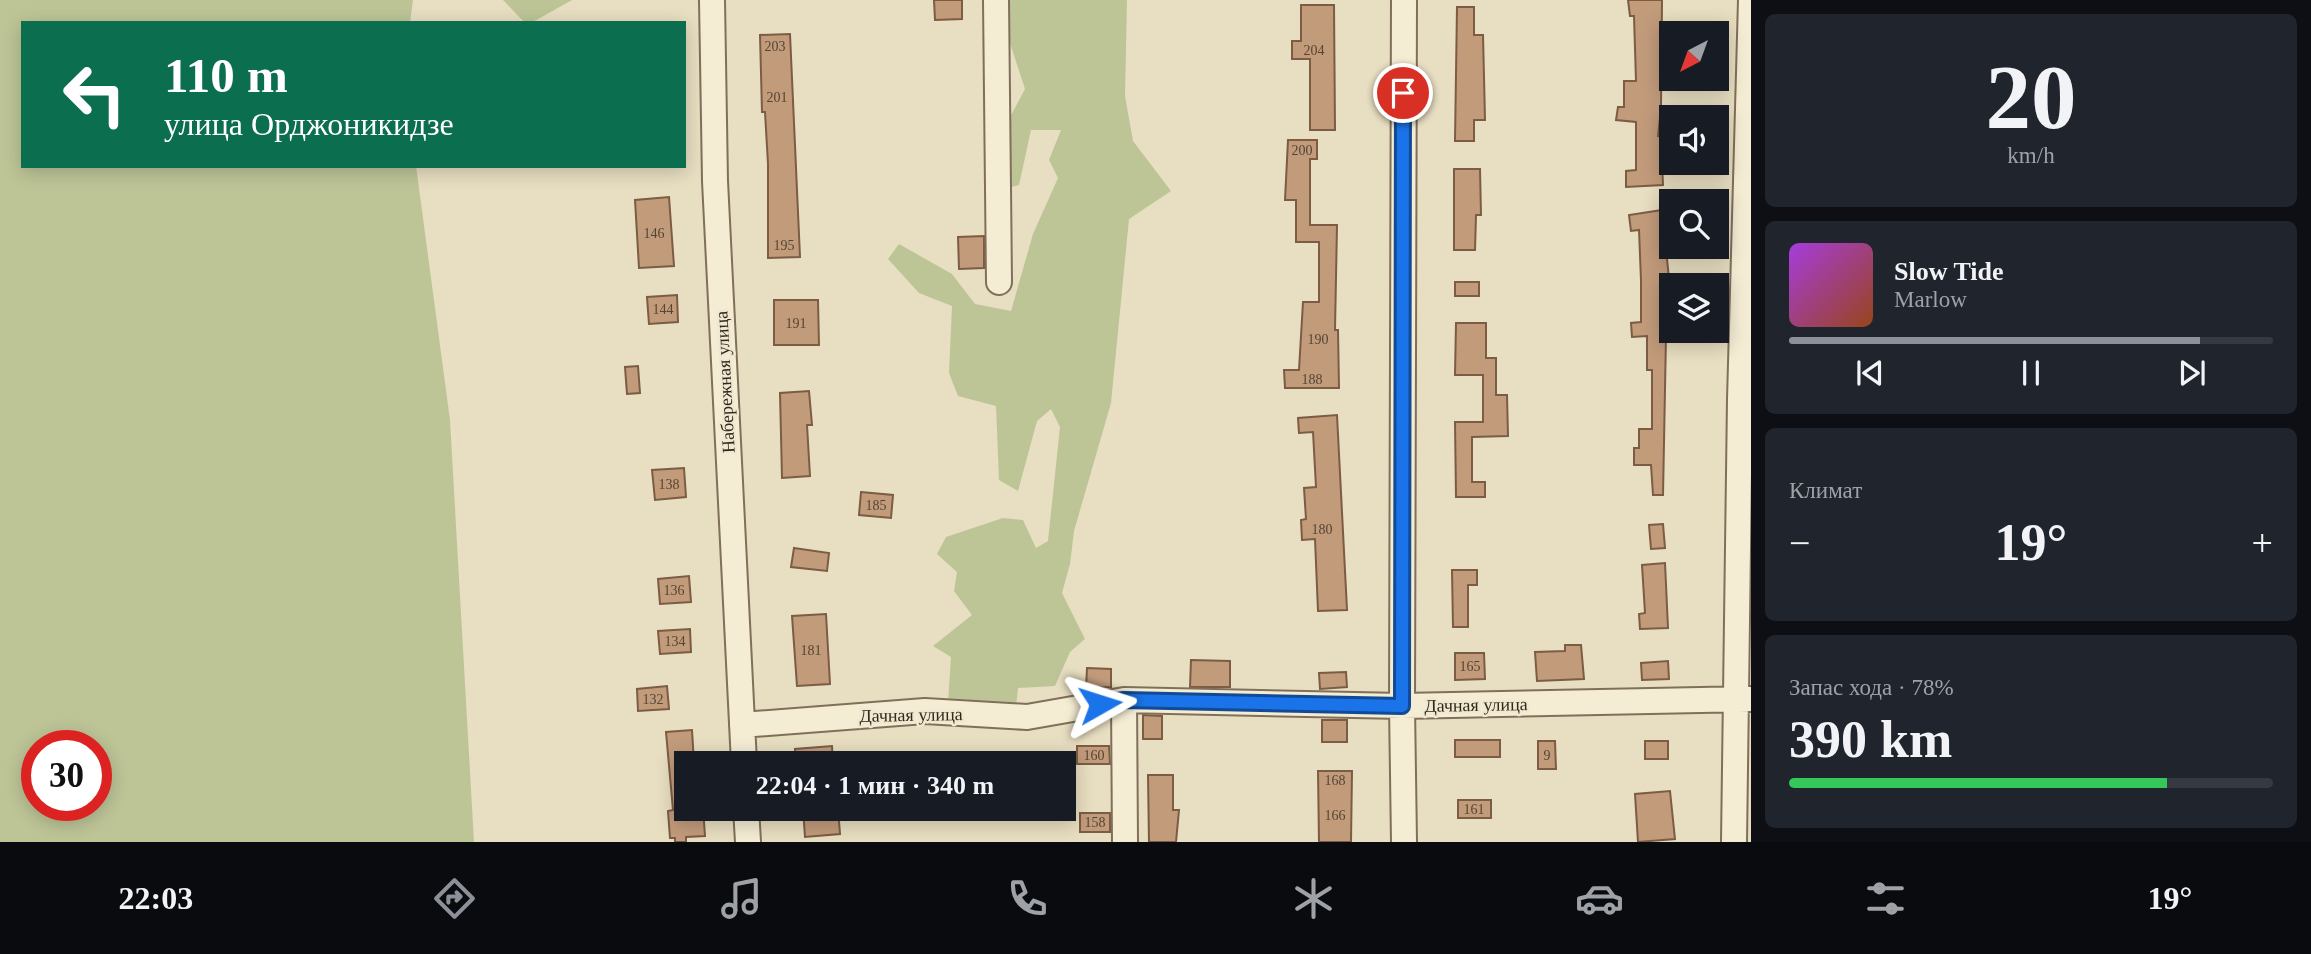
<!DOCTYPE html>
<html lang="ru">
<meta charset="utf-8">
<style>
:root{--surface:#171b24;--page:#20242c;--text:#f1f3f6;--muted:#9ea1a6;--line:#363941;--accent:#8c9099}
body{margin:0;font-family:"Times New Roman",serif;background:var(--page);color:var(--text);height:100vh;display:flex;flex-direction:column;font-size:26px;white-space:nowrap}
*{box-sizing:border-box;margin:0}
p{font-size:23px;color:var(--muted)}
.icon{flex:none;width:38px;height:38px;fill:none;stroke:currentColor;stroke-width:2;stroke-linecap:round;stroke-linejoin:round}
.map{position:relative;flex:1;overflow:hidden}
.drawer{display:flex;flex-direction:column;gap:14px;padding:14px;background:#0d0f14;width:560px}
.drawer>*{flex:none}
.hud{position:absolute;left:21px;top:21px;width:665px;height:147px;border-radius:0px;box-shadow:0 4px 18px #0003;background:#0b6e4f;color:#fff;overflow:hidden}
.needle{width:46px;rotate:221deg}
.tools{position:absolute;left:1659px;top:21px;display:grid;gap:14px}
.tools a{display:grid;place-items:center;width:70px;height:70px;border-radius:0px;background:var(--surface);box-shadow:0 4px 18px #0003;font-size:35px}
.speed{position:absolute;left:21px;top:730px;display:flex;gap:14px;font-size:35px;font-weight:700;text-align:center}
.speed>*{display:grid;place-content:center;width:91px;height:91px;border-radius:50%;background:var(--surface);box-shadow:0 4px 18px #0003;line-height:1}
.speed .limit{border:10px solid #d22;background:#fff;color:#111}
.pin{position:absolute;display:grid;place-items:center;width:60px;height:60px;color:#fff;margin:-30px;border:4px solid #fff;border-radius:50%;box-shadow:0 2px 7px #0007}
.me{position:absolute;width:77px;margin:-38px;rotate:84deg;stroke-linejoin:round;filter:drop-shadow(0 0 5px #0008)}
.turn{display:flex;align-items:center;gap:24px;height:147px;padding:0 28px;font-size:32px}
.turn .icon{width:91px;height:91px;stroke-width:2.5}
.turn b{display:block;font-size:49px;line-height:60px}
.big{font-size:52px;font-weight:800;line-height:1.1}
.drawer .widget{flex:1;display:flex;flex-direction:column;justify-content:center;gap:10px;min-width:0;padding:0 24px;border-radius:10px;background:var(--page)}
.drawer .dial{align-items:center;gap:0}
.dial b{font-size:91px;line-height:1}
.song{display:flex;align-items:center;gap:21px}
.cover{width:84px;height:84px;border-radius:10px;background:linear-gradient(135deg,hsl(280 70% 55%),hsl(20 70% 35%))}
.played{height:7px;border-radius:4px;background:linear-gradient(90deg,var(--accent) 85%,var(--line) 85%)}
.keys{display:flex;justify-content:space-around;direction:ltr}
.heat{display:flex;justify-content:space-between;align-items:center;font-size:38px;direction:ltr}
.charge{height:10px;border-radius:5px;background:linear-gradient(90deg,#34c759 78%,var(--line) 0)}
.trip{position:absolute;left:674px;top:751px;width:402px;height:70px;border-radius:0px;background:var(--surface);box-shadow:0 4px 18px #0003;font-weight:800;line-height:70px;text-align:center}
.dock{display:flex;height:112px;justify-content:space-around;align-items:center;background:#090b0e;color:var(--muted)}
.dock .icon{width:49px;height:49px}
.dock .selected{color:var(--accent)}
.dock b{font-size:32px;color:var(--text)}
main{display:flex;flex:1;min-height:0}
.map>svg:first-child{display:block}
.green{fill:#bdc597;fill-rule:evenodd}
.building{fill:#c29b7b;stroke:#7c5c43;stroke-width:2}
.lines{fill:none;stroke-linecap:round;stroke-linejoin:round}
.minor-casing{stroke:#80705b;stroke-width:28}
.minor{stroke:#f4ecd3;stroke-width:24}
.route-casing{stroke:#114b97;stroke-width:18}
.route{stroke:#1a73e8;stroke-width:12}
.labels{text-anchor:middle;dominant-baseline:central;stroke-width:5;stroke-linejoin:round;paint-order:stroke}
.number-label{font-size:14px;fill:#554534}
.street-label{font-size:18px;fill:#31281d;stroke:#f0e8d0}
</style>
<main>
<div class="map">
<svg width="1751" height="842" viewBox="0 0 1751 842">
<rect width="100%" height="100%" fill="#e8dec1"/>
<!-- green -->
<path class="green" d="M 0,0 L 413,0 L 410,23 L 23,23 L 23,166 L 416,166 L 450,420 L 474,842 L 0,842 ZM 37,746 L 96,746 L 96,805 L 37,805 Z
M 503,0 L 572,0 L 531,23 L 525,23 Z
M 1009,0 L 1127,0 L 1125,96 L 1133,141 L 1171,191 L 1129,219 L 1111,403 L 1074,531 L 1070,564 L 1062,593 L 1085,639 L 1070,652 L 1055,686 L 1018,688 L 1016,707 L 948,703 L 951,657 L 933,646 L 972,615 L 954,591 L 957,572 L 937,554 L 946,537 L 1003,518 L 1023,520 L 1036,548 L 1048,541 L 1060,427 L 1051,409 L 1037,421 L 1018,491 L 999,480 L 996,406 L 958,396 L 949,373 L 952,306 L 919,293 L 888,259 L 899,244 L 952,274 L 975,304 L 1011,311 L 1033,234 L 1058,178 L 1049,160 L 1061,130 L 1031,130 L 1019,185 L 1005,189 L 1009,119 L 1025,89 L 1010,43 Z"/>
<!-- building -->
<path class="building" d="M 934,0 L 962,0 L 962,19 L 935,20 Z
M 1628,0 L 1662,0 L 1661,108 L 1658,136 L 1661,137 L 1663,185 L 1626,187 L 1626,171 L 1636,170 L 1636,122 L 1616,120 L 1618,107 L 1624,107 L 1624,81 L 1636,81 L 1634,16 L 1630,16 Z
M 1301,5 L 1334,5 L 1335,130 L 1310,130 L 1310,59 L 1292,59 L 1292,41 L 1301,41 Z
M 1457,7 L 1474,7 L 1474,35 L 1483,35 L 1485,120 L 1474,120 L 1474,141 L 1455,141 Z
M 790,34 L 800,257 L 768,258 L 768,164 L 765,112 L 762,112 L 760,35 Z
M 1288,140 L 1317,140 L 1317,159 L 1310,159 L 1310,225 L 1337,225 L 1335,330 L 1338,330 L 1339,388 L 1285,388 L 1284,370 L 1299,370 L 1303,302 L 1319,302 L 1319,242 L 1296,242 L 1296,200 L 1285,200 Z
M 1454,169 L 1480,169 L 1481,215 L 1476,215 L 1475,250 L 1454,250 Z
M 669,197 L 674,266 L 639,268 L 635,200 Z
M 1662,210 L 1671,298 L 1668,298 L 1669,335 L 1666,336 L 1663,495 L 1653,495 L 1651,465 L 1634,465 L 1634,448 L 1639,448 L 1639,429 L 1652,429 L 1652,370 L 1647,370 L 1647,336 L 1632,337 L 1631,323 L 1641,322 L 1641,280 L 1639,230 L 1631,231 L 1629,215 Z
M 984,236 L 984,268 L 959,269 L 958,237 Z
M 1455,282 L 1479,282 L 1479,296 L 1455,296 Z
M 677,295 L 678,322 L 649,324 L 647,297 Z
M 774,300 L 818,300 L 819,345 L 774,345 Z
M 1456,323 L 1486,323 L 1486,358 L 1496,358 L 1496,395 L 1507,395 L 1508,436 L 1472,437 L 1472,482 L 1485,482 L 1485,497 L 1456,497 L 1455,422 L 1483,422 L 1483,375 L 1455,375 Z
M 638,366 L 640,393 L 627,394 L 625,367 Z
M 809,391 L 812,425 L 807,425 L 810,476 L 782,478 L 780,393 Z
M 1337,415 L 1347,610 L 1318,611 L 1315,539 L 1302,540 L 1301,520 L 1306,519 L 1304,488 L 1316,487 L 1313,432 L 1299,433 L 1298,418 Z
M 684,468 L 686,497 L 655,500 L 652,470 Z
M 861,492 L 893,495 L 891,518 L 859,515 Z
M 1663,524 L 1665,548 L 1651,549 L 1649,525 Z
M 794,548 L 829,553 L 827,571 L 791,567 Z
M 1665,563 L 1668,628 L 1640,629 L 1639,614 L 1645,613 L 1642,565 Z
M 1452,570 L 1477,570 L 1477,585 L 1468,585 L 1468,627 L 1453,627 Z
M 689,576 L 691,602 L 660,604 L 658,579 Z
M 826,614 L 830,684 L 797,686 L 792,616 Z
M 690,629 L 691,652 L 660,654 L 658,631 Z
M 1565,645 L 1581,645 L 1584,679 L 1537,681 L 1535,652 L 1565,651 Z
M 1455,653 L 1484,653 L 1485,679 L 1455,680 Z
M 1191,660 L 1230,661 L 1230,687 L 1190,687 Z
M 1668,661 L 1669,679 L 1642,680 L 1641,663 Z
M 1087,668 L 1111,669 L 1111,687 L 1086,688 Z
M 1346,672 L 1347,687 L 1320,689 L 1319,673 Z
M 667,686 L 669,709 L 638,711 L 637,689 Z
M 1143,715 L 1162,716 L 1162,739 L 1143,739 Z
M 1322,720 L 1347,720 L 1347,742 L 1322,742 Z
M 692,730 L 694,763 L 686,763 L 686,808 L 703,808 L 705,836 L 686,837 L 686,842 L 675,842 L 675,838 L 670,838 L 668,811 L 673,810 L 666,732 Z
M 1455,740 L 1500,740 L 1500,757 L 1455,757 Z
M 1538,741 L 1555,741 L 1556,769 L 1538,769 Z
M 1645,741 L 1668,741 L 1668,759 L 1645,759 Z
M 832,746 L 833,763 L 796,763 L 795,749 Z
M 1077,746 L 1109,746 L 1110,764 L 1077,764 Z
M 1318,771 L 1352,771 L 1351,842 L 1319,842 Z
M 1148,775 L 1173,775 L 1173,810 L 1179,810 L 1176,842 L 1149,842 Z
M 1670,791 L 1675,839 L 1638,842 L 1635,794 Z
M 1458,800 L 1491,800 L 1491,818 L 1458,818 Z
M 803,808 L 838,808 L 840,834 L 805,837 Z
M 1080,813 L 1110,813 L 1110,832 L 1080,832 Z"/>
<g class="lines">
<!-- minor casing -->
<g class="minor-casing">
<path id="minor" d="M 712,0 L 715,181 L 744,763
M 996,0 L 999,282
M 1404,0 L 1402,706 L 1404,842
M 1124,700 L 1125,842
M 742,725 L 925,711 L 1027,717 L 1124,700 L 1402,706 L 1751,699
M 746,808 L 748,842
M 1734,842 L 1740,400 L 1751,0"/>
</g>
<!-- minor -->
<use href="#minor" class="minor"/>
</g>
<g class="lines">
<!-- route casing -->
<g class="route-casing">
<path id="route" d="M 1100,704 L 1124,700 L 1402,706 L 1403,93"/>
</g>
<!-- route -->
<use href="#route" class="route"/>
</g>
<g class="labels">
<!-- number labels -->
<g class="number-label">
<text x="775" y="46">203</text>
<text x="1314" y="50">204</text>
<text x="777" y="97">201</text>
<text x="1302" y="150">200</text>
<text x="654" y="233">146</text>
<text x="784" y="245">195</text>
<text x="663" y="309">144</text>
<text x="796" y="323">191</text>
<text x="1318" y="339">190</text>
<text x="1312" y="379">188</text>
<text x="669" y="484">138</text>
<text x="876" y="505">185</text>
<text x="1322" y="529">180</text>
<text x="674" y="590">136</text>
<text x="675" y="641">134</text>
<text x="811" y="650">181</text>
<text x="1470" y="666">165</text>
<text x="653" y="699">132</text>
<text x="1094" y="755">160</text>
<text x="1547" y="755">9</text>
<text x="1335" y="780">168</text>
<text x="1474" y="809">161</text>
<text x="1335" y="815">166</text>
<text x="1095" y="822">158</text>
</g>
<!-- street labels -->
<g class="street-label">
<text transform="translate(725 382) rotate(-93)">Набережная улица</text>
<text transform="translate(1476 705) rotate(-1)">Дачная улица</text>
<text transform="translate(911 715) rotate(-1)">Дачная улица</text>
</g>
</g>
</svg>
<div class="tools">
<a><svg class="needle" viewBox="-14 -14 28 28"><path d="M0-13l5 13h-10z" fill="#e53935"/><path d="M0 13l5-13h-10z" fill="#9ea1a6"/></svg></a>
<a><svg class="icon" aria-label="sound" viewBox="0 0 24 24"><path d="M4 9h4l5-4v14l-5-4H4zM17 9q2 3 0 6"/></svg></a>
<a><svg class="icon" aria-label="search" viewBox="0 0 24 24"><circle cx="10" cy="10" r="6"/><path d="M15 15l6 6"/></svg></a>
<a><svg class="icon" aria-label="layers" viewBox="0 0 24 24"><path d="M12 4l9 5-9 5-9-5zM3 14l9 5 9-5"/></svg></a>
</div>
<div class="speed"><div class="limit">30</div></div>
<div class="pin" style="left:1403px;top:93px;background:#d93025"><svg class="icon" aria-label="arrive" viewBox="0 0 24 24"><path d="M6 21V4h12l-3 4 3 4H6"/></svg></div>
<svg class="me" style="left:1100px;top:704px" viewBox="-20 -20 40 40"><path d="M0-17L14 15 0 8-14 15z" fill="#1a73e8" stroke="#fff" stroke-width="4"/></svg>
<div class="trip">22:04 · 1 мин · 340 m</div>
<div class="hud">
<div class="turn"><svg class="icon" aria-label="left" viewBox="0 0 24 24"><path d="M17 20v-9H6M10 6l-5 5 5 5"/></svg><div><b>110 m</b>улица Орджоникидзе</div></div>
</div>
</div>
<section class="drawer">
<div class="widget dial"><b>20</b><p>km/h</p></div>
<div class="widget">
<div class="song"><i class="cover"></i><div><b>Slow Tide</b><p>Marlow</p></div></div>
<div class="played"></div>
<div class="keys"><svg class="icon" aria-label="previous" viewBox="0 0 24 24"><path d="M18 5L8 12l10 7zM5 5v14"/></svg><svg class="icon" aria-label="pause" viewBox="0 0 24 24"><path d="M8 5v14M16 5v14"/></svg><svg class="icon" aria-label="next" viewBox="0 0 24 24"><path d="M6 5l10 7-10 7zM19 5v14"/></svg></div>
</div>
<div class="widget"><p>Климат</p>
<div class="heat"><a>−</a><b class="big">19°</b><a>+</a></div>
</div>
<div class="widget"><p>Запас хода · 78%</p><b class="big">390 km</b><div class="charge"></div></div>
</section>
</main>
<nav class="dock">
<b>22:03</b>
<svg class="icon selected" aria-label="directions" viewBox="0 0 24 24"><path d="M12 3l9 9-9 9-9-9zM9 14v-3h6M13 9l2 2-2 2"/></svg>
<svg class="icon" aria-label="music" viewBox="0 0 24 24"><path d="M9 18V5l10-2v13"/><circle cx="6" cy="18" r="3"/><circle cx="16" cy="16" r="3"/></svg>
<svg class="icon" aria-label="phone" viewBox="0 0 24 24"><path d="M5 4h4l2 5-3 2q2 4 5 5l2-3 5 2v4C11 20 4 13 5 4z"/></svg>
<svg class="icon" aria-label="climate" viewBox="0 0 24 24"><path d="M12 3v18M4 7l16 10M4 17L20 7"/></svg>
<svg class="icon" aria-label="car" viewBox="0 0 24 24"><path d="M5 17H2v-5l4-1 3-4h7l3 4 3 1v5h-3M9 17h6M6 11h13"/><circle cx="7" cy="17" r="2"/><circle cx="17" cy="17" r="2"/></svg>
<svg class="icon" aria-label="filters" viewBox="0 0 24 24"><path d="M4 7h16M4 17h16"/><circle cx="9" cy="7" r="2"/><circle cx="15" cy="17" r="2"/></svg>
<b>19°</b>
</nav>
